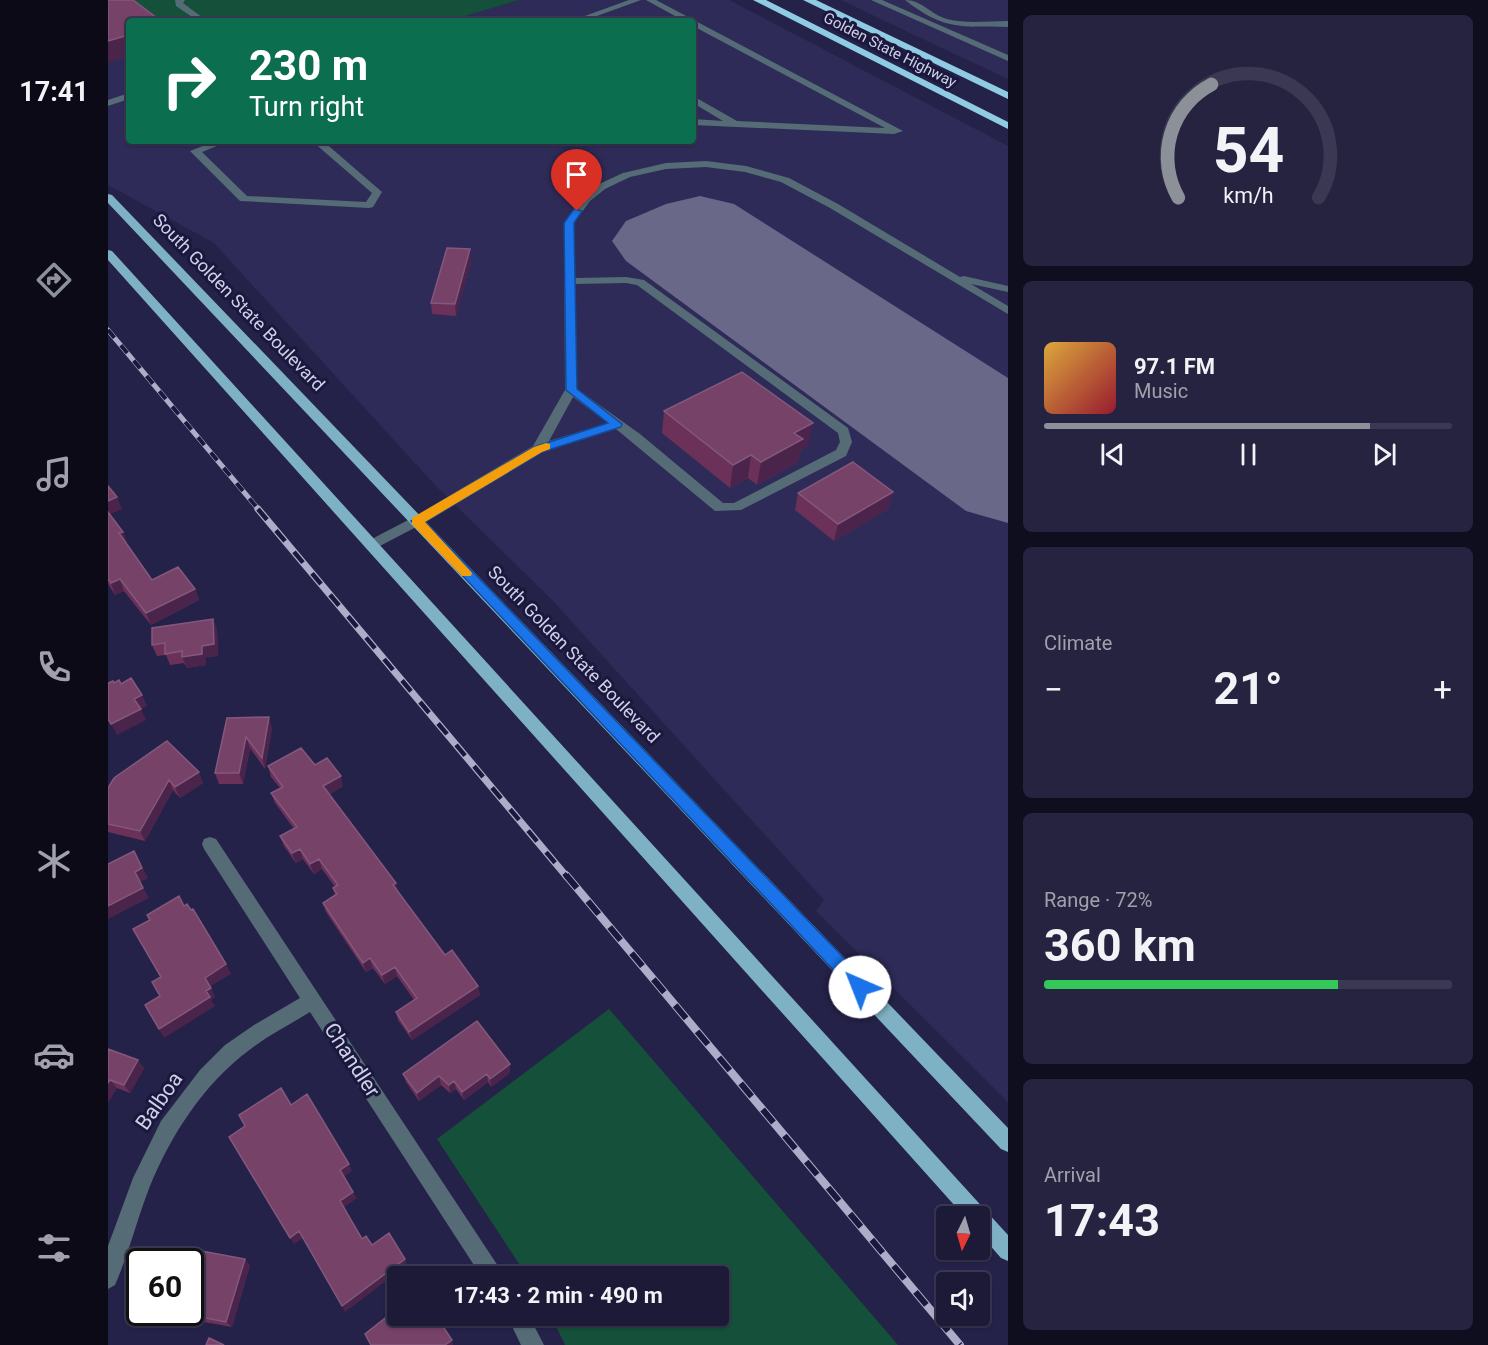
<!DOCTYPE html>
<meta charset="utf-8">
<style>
:root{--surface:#1c1a37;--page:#25233f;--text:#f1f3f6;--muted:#a0a1ad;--line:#3a3852;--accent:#8c9099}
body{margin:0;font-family:Roboto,sans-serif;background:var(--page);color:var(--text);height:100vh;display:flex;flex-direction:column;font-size:22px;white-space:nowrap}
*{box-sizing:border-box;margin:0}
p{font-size:20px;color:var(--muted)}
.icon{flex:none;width:33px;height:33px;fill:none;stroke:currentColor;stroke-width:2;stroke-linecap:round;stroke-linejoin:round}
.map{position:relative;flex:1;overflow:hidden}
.sheet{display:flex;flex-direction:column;gap:15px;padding:15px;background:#0f0e1e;width:480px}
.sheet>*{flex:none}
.hud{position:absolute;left:18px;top:18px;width:570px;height:126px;border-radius:6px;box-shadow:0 2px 4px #0004,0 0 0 2px var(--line);background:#0b6e4f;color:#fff;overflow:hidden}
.needle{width:39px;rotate:185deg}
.buttons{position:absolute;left:828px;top:1206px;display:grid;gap:12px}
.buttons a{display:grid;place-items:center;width:54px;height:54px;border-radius:6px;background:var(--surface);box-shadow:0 2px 4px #0004,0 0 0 2px var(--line);font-size:30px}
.speed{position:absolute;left:18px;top:1248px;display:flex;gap:12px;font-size:30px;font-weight:700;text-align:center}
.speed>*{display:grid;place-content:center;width:78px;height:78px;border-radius:50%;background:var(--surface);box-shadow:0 2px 4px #0004,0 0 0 2px var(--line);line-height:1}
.speed .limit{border:3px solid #111;border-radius:9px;background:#fff;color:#111}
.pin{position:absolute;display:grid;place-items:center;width:51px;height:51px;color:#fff;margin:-62px -26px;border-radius:50% 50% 50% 0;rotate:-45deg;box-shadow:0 0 6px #0007}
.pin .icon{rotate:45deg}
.me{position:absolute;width:66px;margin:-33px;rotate:316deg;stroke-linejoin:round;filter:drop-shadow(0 0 4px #0008)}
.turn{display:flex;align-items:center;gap:21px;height:126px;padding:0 24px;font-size:27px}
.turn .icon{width:78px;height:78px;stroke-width:2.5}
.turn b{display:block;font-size:42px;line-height:51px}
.big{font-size:45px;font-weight:700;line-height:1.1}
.sheet .card{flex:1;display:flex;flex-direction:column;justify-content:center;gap:9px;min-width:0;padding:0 21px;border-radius:9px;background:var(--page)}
.sheet .dial{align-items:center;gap:0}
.dial svg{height:156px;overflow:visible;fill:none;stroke:var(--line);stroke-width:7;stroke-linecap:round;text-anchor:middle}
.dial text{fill:var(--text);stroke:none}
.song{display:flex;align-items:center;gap:18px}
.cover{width:72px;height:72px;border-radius:9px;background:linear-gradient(135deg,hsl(40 70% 55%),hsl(350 70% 35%))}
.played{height:6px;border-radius:3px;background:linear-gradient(90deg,var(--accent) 80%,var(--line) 80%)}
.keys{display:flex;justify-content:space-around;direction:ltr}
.heat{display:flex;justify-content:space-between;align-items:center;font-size:33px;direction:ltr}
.charge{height:9px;border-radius:4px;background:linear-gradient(90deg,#34c759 72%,var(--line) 0)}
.trip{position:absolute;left:279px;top:1266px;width:342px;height:60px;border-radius:6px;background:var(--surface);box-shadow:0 2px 4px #0004,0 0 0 2px var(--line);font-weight:700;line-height:60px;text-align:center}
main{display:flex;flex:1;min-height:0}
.tab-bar{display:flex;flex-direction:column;width:108px;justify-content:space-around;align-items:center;background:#0b0a16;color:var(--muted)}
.tab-bar .icon{width:42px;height:42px}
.tab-bar .selected{color:var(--accent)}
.tab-bar b{font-size:27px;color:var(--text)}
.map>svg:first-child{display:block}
.built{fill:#2e2b58}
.green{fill:#14503a}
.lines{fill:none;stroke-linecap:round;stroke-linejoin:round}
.runway{fill:#696889;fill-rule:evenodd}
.minor{fill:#556c76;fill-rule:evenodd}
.major{fill:#7fb1c4;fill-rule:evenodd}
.highway{fill:#8fcce3;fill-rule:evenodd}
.rail-far2-casing{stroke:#adadc9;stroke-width:5}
.rail-far1-casing{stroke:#adadc9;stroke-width:7}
.rail-casing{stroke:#adadc9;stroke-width:8}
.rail-far2{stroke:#1b183e;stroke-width:4;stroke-dasharray:10;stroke-linecap:butt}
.rail-far1{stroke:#1b183e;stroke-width:4.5;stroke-dasharray:14;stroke-linecap:butt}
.rail{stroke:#1b183e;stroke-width:6;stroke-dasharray:17;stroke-linecap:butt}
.wall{fill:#6b3159}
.shaded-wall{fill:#4b244c}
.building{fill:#764268;stroke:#84587c;stroke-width:1.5}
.route{fill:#1a73e8;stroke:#114b97;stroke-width:1.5}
.slow{fill:#f59e0b}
.labels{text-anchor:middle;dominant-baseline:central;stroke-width:6;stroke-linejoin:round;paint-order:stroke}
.far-street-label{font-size:15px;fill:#cfd0e9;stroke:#1b183e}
.street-label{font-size:18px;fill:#cfd0e9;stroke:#1b183e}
.near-street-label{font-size:21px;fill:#cfd0e9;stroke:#1b183e}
</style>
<main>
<nav class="tab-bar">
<b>17:41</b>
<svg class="icon selected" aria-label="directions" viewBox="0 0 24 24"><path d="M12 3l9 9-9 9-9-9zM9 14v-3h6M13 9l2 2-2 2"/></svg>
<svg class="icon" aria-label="music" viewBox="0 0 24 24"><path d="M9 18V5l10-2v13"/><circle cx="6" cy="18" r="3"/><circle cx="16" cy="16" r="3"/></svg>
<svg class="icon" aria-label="phone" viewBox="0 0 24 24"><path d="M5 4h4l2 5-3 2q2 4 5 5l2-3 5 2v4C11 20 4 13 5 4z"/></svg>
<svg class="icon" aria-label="climate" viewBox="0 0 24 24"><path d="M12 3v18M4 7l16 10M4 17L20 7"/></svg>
<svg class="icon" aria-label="car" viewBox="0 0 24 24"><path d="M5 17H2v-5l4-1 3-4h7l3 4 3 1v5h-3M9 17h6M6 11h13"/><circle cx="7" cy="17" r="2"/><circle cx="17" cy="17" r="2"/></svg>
<svg class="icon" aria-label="filters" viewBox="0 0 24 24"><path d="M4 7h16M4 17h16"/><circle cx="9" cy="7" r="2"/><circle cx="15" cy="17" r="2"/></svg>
</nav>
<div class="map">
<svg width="900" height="1345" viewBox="0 0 900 1345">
<rect width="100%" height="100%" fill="#252249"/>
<!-- built -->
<path class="built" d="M 0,0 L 20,0 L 21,141 L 585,141 L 585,21 L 341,21 L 411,0 L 621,0 L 900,146 L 900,1102 L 708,911 L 716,900 L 445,601 L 327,485 L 106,243 L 0,185 Z
M 733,0 L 900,0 L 900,79 L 800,32 Z"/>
<!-- green -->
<path class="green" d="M 20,0 L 411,0 L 341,21 L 47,21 Z
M 501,1009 L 790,1345 L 457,1345 L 443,1316 L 610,1316 L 610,1276 L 419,1276 L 329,1139 Z"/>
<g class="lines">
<!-- runway -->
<path class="runway" d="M 592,196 L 626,204 L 900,378 L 900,523 L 858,511 L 518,261 L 504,241 L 518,221 L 558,204 Z"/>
<!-- minor -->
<path class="minor" d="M 67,0 L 77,0 L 75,3 L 99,21 L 90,21 L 68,6 Z
M 521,0 L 533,0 L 475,21 L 463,21 Z
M 538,0 L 548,0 L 795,131 L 786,134 L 585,125 L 585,119 L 615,121 L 585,103 L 585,96 L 629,121 L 777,128 L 585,26 L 585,21 L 576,21 Z
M 763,0 L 774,0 L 900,55 L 900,61 Z
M 797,0 C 814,0 822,14 839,19 C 858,24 880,21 900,21 L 900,27 C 852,26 837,31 797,0 Z
M 21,93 L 21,99 L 0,106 L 0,100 Z
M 107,141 L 121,141 L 94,152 L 139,196 L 258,202 L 264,193 L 204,141 L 215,141 L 274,192 L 265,207 L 261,208 L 132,201 L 82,151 Z
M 598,161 L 638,166 L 681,178 L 730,204 L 852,277 L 856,276 L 900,286 L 900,292 L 863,284 L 900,306 L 900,314 L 722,208 L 673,182 L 637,172 L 598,167 L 558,169 L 522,177 L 497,189 L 482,201 L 466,223 L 467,278 L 518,277 L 536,280 L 740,428 L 744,442 L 738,456 L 633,510 L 607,511 L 508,429 L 434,452 L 314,524 L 268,548 L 258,548 L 256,545 L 258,542 L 304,518 L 425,446 L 457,390 L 456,223 L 474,197 L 489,185 L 515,173 L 558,163 ZM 518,283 L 529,285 L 730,433 L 732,442 L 728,450 L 626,503 L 615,503 L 532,434 L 469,389 L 467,284 ZM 465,397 L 500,423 L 441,441 Z
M 102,837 L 108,839 L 392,1269 L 395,1276 L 373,1276 L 202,1012 C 181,1025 159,1036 140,1051 C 95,1085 63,1135 42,1186 C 29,1219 21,1253 7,1285 L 0,1289 L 0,1246 L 25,1178 L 53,1121 L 92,1070 L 117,1045 L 146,1025 L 192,998 L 96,849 L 94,844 L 96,839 Z
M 399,1316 L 421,1316 L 436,1345 L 413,1345 Z"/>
<!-- major -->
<path class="major" d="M 0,194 L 4,195 L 900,1128 L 900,1152 L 893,1149 L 0,203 Z
M 0,250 L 4,251 L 879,1212 L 900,1235 L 900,1261 L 893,1258 L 872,1234 L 872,1216 L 856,1216 L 0,260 Z"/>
<!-- highway -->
<path class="highway" d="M 645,0 L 658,0 L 900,122 L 900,129 Z
M 695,0 L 708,0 L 900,92 L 900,99 Z"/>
<!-- rail-far2 casing -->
<g class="rail-far2-casing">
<path id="rail-far2" d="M 0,330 L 151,510"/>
</g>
<!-- rail-far1 casing -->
<g class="rail-far1-casing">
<path id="rail-far1" d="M 150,509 L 459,877"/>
</g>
<!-- rail casing -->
<g class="rail-casing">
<path id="rail" d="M 458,875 L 852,1345"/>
</g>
<!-- rail-far2 -->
<use href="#rail-far2" class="rail-far2"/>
<!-- rail-far1 -->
<use href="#rail-far1" class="rail-far1"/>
<!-- rail -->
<use href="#rail" class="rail"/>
</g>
<!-- wall -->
<path class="wall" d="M 363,261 L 348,316 L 324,314 L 323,303 Z
M 556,411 L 700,446 L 693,450 L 690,462 L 649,485 L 640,478 L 622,488 L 554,433 Z
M 0,486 L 14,509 L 1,514 L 15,532 L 19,543 L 18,544 L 44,580 L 87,589 L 91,600 L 43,625 L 16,591 L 7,595 L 0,584 Z
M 785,492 L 780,509 L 726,541 L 687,510 L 690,493 Z
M 105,619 L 109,630 L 110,656 L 98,657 L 98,665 L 79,668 L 76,663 L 62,665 L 58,655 L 49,656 L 44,645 Z
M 119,718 L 164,728 L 157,769 L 142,748 L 135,784 L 111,784 L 107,773 Z
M 207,765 L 235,786 L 222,794 L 290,892 L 337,955 L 370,986 L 372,995 L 304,1040 L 290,1020 L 288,1012 L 306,1000 L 289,976 L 277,984 L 265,968 L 258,972 L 218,912 L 215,903 L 227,895 L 225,888 L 227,887 L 214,869 L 206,874 L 195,859 L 188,863 L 176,846 L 172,836 L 186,829 L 167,803 L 163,793 L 172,788 L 163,777 L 160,766 Z
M 6,778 L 95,783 L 72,798 L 65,790 L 37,841 L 0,832 L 0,788 Z
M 0,1049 L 36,1068 L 22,1093 L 9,1088 L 0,1102 Z
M 402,1064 L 402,1073 L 383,1087 L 380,1082 L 356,1100 L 348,1089 L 342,1093 L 333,1085 L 311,1101 L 298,1082 L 295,1074 Z
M 142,1265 L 124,1327 L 63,1316 L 59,1312 L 82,1312 Z"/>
<!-- shaded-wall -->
<path class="shaded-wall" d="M 21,35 L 21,56 L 0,63 L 0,41 Z
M 362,249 L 363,261 L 348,316 L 347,304 Z
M 705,423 L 700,446 L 693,450 L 690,462 L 649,485 L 653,462 L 686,433 Z
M 643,455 L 640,478 L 622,488 L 625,465 Z
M 785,492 L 780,509 L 726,541 L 730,524 Z
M 9,497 L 14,509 L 0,515 L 0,501 Z
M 15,532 L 19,543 L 15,545 L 11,533 Z
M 12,579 L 16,591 L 7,595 L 3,583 Z
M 87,589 L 91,600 L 43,625 L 38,613 Z
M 105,619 L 109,630 L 110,656 L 98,657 L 98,665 L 79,668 L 74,657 L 94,646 Z
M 34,695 L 39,706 L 33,709 L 38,720 L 9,735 L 3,724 L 26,699 Z
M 161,717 L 164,728 L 157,769 L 154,758 Z
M 138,737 L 142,748 L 135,784 L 131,773 Z
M 91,772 L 95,783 L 72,798 L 67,787 Z
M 233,776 L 235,786 L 218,796 L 215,786 Z
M 61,780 L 65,790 L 37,841 L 32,831 Z
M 192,849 L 195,859 L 188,863 L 184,853 Z
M 26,851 L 40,878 L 32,882 L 41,898 L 0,919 L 0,906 L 27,872 Z
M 211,859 L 214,869 L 206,874 L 202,864 Z
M 288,883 L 291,892 L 285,885 Z
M 262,958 L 265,968 L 258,972 L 255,963 Z
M 118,964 L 123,974 L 101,987 L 97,978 Z
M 287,967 L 289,976 L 277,984 L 274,975 Z
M 370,986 L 372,995 L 304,1040 L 301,1032 Z
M 103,988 L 107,997 L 103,1000 L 107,1006 L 56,1038 L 51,1029 Z
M 30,1060 L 36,1068 L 22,1093 L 16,1085 Z
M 402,1064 L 402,1073 L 383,1087 L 382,1079 Z
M 379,1074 L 380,1082 L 356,1100 L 354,1092 Z
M 331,1076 L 333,1085 L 311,1101 L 309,1093 Z
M 2,1080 L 9,1088 L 0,1102 L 0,1083 Z
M 346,1081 L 348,1089 L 342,1093 L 341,1085 Z
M 241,1164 L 244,1171 L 235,1177 L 232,1170 Z
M 245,1192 L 249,1198 L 235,1208 L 232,1201 Z
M 191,1231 L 195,1238 L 186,1244 L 182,1238 Z
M 137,1259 L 142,1265 L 124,1327 L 118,1322 Z
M 297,1259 L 299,1265 L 237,1312 L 234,1306 Z
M 344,1340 L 345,1345 L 337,1345 Z"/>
<!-- building -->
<path class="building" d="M 0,0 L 25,0 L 53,21 L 21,21 L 21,35 L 0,41 Z
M 339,248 L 362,249 L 347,304 L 323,303 Z
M 634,372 L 705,423 L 686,433 L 695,439 L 653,462 L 643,455 L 625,465 L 556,411 Z
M 745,462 L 785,492 L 730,524 L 690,493 Z
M 0,486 L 9,497 L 0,501 Z
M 0,512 L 15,532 L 11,533 L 44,580 L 70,567 L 87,589 L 38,613 L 12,579 L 3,583 L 0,579 Z
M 105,619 L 106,644 L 94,646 L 94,654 L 74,657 L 74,651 L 57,654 L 57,643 L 44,645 L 44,628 Z
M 23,678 L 34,695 L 26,699 L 33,709 L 3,724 L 0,719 L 0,683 L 5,681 L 6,683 L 11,680 L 13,684 Z
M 161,717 L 154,758 L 138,737 L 131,773 L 107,773 L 119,718 Z
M 59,741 L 91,772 L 67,787 L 61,780 L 32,831 L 0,824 L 0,788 L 6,778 Z
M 193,748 L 207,765 L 219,758 L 233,776 L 215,786 L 288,883 L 285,885 L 337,955 L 344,950 L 370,986 L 301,1032 L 288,1012 L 309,998 L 287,967 L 274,975 L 262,958 L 255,963 L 215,903 L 229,894 L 225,888 L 230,885 L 211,859 L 202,864 L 192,849 L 184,853 L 172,836 L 189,827 L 163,793 L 175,787 L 160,766 Z
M 26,851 L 34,868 L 27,872 L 35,888 L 0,906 L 0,864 Z
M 71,896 L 76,906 L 79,904 L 83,910 L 85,909 L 118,964 L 97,978 L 103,988 L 98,991 L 102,997 L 51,1029 L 37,1005 L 52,996 L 44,982 L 53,977 L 25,929 L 42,920 L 39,915 Z
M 369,1021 L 402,1064 L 382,1079 L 379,1074 L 354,1092 L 346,1081 L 341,1085 L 331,1076 L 309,1093 L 295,1074 Z
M 0,1049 L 30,1060 L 16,1085 L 2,1080 L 0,1083 Z
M 173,1088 L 183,1105 L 199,1094 L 241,1164 L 232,1170 L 245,1192 L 232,1201 L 254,1239 L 258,1236 L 264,1245 L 281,1233 L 297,1259 L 234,1306 L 191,1231 L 182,1238 L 121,1137 L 137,1126 L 131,1115 Z
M 88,1250 L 137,1259 L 118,1322 L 67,1312 L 82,1312 L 82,1267 Z
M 290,1308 L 290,1316 L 328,1316 L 344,1340 L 337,1345 L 263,1345 L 257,1334 Z
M 101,1338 L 116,1345 L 98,1345 Z"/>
<!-- route -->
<path class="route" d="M 466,209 L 474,211 L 466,223 L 469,389 L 514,424 L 513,427 L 434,452 L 317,522 L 758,981 L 761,987 L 758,992 L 752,995 L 746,992 L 303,521 L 426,447 L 500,423 L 458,390 L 456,223 Z"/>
<!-- slow -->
<path class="slow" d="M 438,443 L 442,444 L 442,449 L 434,452 L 317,522 L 364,573 L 363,576 L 354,576 L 304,524 L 304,518 L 426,447 Z"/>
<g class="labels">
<!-- far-street labels -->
<g class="far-street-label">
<text transform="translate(782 50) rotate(27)">Golden State Highway</text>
</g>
<!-- street labels -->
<g class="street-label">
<text transform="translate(131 302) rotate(46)">South Golden State Boulevard</text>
<text transform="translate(466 654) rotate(46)">South Golden State Boulevard</text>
</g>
<!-- near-street labels -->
<g class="near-street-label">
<text transform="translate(244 1060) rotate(57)">Chandler</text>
<text transform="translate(51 1101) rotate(-55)">Balboa</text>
</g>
</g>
</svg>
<div class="buttons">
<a><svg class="needle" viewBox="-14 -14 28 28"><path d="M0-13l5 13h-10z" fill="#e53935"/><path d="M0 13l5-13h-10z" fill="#a0a1ad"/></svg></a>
<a><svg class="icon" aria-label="sound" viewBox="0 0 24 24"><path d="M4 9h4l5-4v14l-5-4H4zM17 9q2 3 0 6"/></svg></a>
</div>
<div class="speed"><div class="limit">60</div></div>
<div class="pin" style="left:469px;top:211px;background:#d93025"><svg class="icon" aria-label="arrive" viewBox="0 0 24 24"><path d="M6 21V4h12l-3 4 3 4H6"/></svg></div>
<svg class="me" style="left:752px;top:987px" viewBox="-20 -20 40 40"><circle r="19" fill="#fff"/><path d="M0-13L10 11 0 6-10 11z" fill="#1a73e8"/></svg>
<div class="trip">17:43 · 2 min · 490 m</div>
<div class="hud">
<div class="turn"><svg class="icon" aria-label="right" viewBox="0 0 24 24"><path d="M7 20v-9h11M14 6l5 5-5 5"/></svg><div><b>230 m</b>Turn right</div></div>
</div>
</div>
<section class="sheet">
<div class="card dial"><svg viewBox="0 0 100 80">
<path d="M14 69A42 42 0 1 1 86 69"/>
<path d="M14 69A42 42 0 0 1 31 11" stroke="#8c9099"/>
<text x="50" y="56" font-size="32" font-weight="700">54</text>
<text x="50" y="72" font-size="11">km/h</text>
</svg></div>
<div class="card">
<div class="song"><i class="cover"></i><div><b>97.1 FM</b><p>Music</p></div></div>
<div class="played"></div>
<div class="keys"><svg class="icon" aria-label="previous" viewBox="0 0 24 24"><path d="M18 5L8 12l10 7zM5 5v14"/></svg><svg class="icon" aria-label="pause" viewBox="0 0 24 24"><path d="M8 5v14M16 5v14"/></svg><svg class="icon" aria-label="next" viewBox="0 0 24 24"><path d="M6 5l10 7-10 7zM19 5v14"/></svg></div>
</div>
<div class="card"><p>Climate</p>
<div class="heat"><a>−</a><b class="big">21°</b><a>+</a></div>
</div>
<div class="card"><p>Range · 72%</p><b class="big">360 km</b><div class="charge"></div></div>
<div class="card"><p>Arrival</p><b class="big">17:43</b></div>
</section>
</main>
